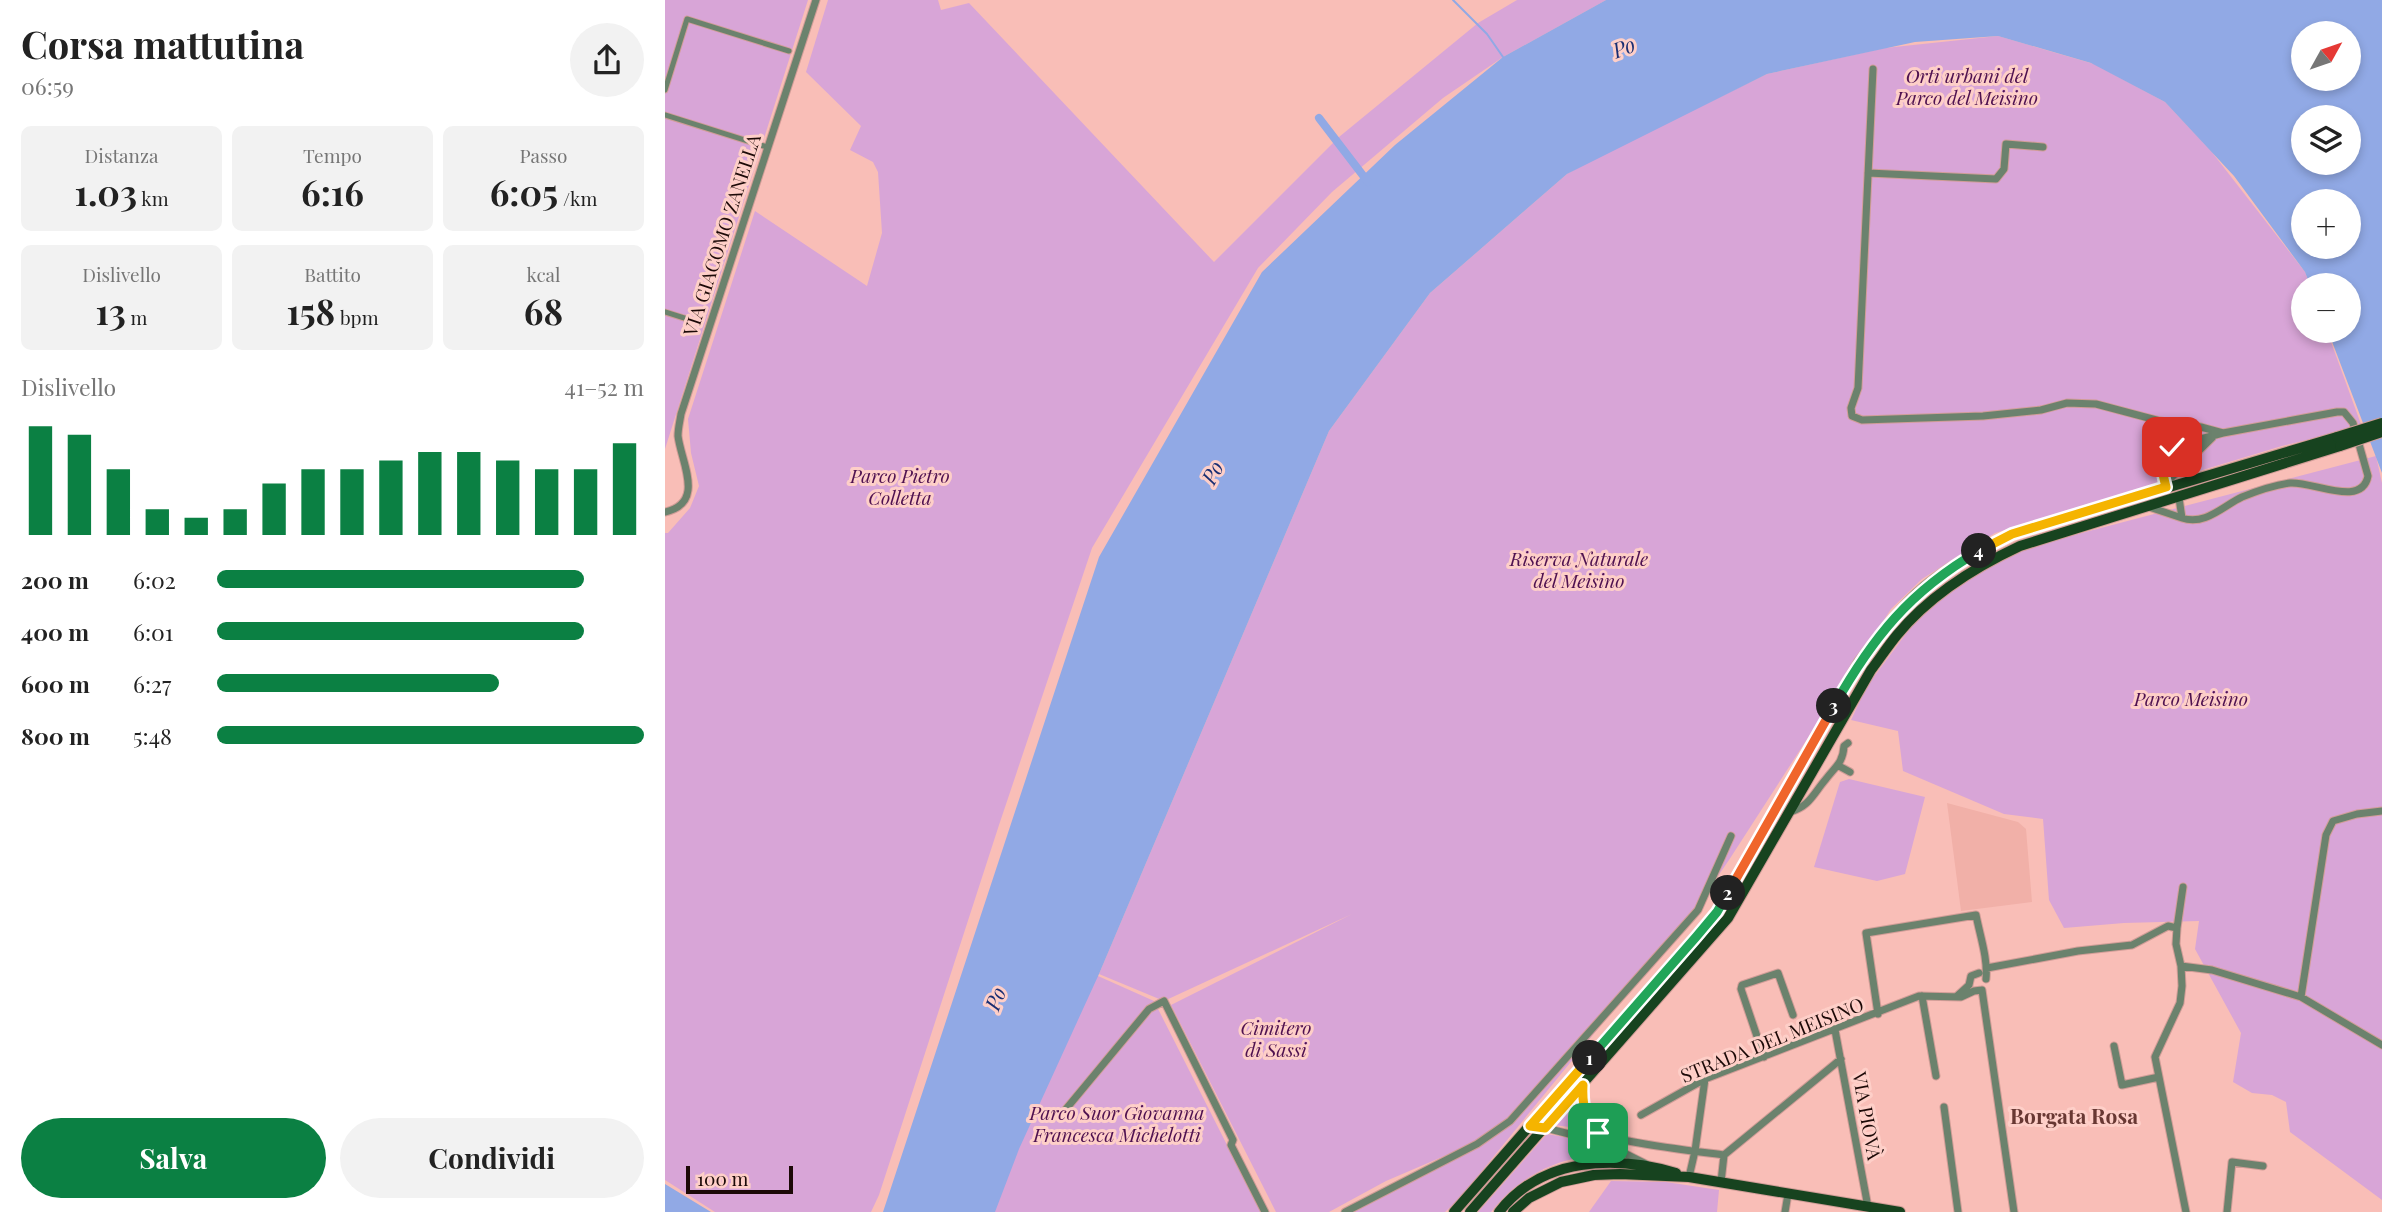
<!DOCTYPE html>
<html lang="it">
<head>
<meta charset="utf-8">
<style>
	body { margin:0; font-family:"Playfair Display",serif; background:#f2f2f2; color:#222; height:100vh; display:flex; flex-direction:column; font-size:26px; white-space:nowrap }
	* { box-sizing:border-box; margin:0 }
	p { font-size:23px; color:#767676 }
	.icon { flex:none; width:38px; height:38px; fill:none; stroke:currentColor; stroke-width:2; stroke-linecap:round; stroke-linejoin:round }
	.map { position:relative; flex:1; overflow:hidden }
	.drawer { display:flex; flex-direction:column; background:#fff; width:665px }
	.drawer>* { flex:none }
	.needle { width:46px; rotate:50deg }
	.controls { position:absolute; left:1626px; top:21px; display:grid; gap:14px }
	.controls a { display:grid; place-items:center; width:70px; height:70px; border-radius:50%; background:#fff; box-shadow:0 4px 10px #0003; font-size:35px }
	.scale { position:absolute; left:21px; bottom:18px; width:107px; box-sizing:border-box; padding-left:7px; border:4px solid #1c0907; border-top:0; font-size:19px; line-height:24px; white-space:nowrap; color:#1c0907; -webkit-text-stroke:5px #fecfc8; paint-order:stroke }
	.pin { position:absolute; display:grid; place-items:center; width:60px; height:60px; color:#fff; margin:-30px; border-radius:14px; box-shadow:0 4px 10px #0006 }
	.km { position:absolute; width:35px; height:35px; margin:-18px; border-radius:50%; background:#222; color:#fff; font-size:19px; line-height:35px; text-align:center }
	.round { display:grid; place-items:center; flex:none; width:74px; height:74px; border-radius:37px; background:#f2f2f2 }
	.headline { display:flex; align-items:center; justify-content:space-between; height:119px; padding:0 21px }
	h1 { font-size:38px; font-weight:700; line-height:52px }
	.stats { display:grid; grid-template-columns:repeat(3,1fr); gap:10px; height:119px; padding:7px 21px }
	.stats div { display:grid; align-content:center; border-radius:10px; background:#f2f2f2; text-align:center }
	.stats b { font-size:35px; font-weight:700 }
	.stats small { font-size:19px; font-weight:400 }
	.stats p { font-size:19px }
	.chart { height:196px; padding:14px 21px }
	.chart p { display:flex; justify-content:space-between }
	.chart svg { width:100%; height:126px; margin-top:7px; stroke:#0b8043; stroke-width:6 }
	.action { display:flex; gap:14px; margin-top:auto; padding:14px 21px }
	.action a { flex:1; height:80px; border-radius:42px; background:#0b8043; color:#fff; font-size:28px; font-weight:700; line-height:80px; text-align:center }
	.action a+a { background:#f2f2f2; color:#222 }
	ul { padding:0 21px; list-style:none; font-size:23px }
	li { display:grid; grid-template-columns:112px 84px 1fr; align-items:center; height:52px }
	li i { height:18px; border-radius:9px; background:#0b8043 }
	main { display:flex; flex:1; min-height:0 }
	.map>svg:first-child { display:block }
</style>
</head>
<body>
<main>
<section class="drawer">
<div class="headline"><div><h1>Corsa mattutina</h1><p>06:59</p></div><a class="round"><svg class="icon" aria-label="share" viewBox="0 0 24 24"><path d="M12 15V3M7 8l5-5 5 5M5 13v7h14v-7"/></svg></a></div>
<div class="stats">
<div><p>Distanza</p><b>1.03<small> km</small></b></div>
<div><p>Tempo</p><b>6:16</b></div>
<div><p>Passo</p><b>6:05<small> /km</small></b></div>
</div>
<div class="stats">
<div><p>Dislivello</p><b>13<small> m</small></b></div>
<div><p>Battito</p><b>158<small> bpm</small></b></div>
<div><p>kcal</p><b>68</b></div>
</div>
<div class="chart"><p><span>Dislivello</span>41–52 m</p>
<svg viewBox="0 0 160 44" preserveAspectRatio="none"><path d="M5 44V6M15 44V9M25 44V21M35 44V35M45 44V38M55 44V35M65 44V26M75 44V21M85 44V21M95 44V18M105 44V15M115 44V15M125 44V18M135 44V21M145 44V21M155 44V12"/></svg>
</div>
<ul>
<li><b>200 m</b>6:02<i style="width:86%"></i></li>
<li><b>400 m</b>6:01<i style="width:86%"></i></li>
<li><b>600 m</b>6:27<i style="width:66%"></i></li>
<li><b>800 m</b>5:48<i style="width:100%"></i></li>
</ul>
<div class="action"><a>Salva</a><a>Condividi</a></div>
</section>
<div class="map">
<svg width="1717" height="1212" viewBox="0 0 1717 1212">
	<rect width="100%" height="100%" fill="#f9beb7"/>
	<!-- built -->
	<path fill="#f1b0a8" d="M1282 803 1353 822 1361 829 1367 902 1296 911Z"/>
	<!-- green -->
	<path fill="#d8a5d7" d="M0 0H143L0 449Z
		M163 0H273L276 10 304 3 549 262 674 137 813 23 852 0H941L838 57 778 98 667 192 593 268 427 548 334 825 214 1195 206 1212H50L0 1180V533H3L25 508 34 486 26 453 23 419 90 211 202 286 217 233 213 172 208 162 185 150 196 126 141 72Z
		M1333 36 1429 64 1500 102 1546 151 1640 272 1645 285H1638V331H1662L1697 427 1617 446 1330 533 1257 579 1226 609 1064 860 1029 911 794 1199 780 1212H684L812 1142 721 1181 664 1212H611L506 1005 687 914 499 1001 434 974 664 431 765 293 902 174 936 155 1102 74 1220 48Z
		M1711 456 1717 483V1200L1625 1132 1621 1102 1607 1095 1587 1093 1568 1082 1576 1033 1530 949 1534 921 1459 923 1399 928 1384 900 1378 819 1339 814 1238 771 1233 731 1186 720 1202 686 1246 627 1270 603 1301 579 1359 548Z
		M1184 779 1260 797 1240 874 1212 881 1149 867 1175 782Z
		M424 972 489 1001 596 1212H318Z
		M911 1100 913 1113 920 1129 889 1125Z
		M882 1134 916 1140 950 1154C941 1156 928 1156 918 1157 880 1163 849 1183 826 1212H813Z
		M946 1181 1001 1182 1054 1190 1052 1212H924Z"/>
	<!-- water -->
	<path fill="#91a9e5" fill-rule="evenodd" d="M941 0H1717V473L1663 331H1684V285H1645L1640 272 1569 176 1500 102 1426 63 1333 36 1250 42 1102 74 902 174 765 293 664 431 434 974 354 1149 330 1212H218L434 557 597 272 730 145 838 57ZM1638 33H1684V79H1638ZM1638 117H1684V163H1638ZM1638 201H1684V247H1638Z
		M0 1184 46 1212H0Z"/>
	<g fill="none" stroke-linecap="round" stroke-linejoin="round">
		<!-- stream -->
		<path stroke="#91a9e5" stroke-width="2" d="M788 0 822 34 838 57"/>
		<!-- canal -->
		<path stroke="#91a9e5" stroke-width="8" d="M654 118 703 182"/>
		<defs>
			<path id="pedestrian" d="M0 90 22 19 124 51
				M0 115 102 147
				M0 312 35 323"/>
			<path id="minor" d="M1208 69 1193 388 1186 408 1187 416 1197 420 1318 416 1376 410 1402 403 1431 404 1495 421 1536 427 1558 433
				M1203 173 1331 179 1339 169 1341 144 1378 147
				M1501 487C1496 469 1492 453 1513 445L1558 433 1672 412H1679L1688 423 1703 476C1697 508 1648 481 1625 483 1610 485 1592 491 1577 497 1558 506 1540 526 1517 518
				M1502 487 1505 479 1548 437
				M1484 507 1517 518 1514 498
				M0 512C41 503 16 462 13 436 13 428 15 421 16 414L151 0
				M1174 766 1185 772
				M1125 812C1145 806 1148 794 1161 779 1170 767 1178 763 1179 746L1183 743
				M1512 928 1518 887
				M1516 966 1547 970 1636 997 1717 1045
				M1322 968 1413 951 1467 945 1503 926 1512 928 1511 944 1516 966 1517 986 1515 1003 1490 1057 1521 1212
				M1317 990 1349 1212
				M1257 996 1271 1076
				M1292 996 1304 985 1306 976 1314 973
				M1636 997 1661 835 1668 821 1692 814 1717 811
				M1213 1014 1201 933 1311 915C1315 936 1323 958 1321 979
				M1170 1030 1203 1207
				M1449 1046 1457 1085 1494 1077
				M1099 1057 1076 989 1077 985 1113 973 1128 1015
				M918 1085C917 1100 919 1121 931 1131 944 1142 1037 1152 1059 1155
				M1279 1107 1293 1212
				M401 1109 484 1009 499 1001 568 1140 566 1145 600 1212
				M976 1115 1040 1079 1254 996 1296 997 1309 991 1317 990
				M877 1127 939 1143 981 1164
				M1059 1155 1176 1059
				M1024 1177 1030 1151 1040 1079
				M1056 1182 1059 1155
				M680 1212 812 1144 845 1121 1033 910 1066 836
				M1120 1212 1123 1194
				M1562 1212 1567 1162 1598 1166"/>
			<path id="primary" d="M789 1212 1052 912 1194 662C1212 639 1229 615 1250 595 1278 569 1313 551 1347 534L1672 437
				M805 1212 1063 918 1206 670C1215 658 1223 646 1232 635 1264 596 1310 567 1355 546L1675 446
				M834 1212C877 1157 950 1155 1011 1173
				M848 1212 864 1198 896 1182 929 1175 955 1174 1024 1177 1235 1212"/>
		</defs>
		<!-- pedestrian casing -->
		<use href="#pedestrian" stroke="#d19d97" stroke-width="7"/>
		<!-- minor casing -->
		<use href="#minor" stroke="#d19d97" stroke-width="9"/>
		<!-- primary casing -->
		<use href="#primary" stroke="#d19d97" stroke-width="12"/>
		<!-- pedestrian -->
		<use href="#pedestrian" stroke="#6b826d" stroke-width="5"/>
		<!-- minor -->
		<use href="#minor" stroke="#6b826d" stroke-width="7"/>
		<!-- primary -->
		<use href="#primary" stroke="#17431f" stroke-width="10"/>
		<defs>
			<path id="primary-bridge" d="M1672 437 1717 423
				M1675 446 1717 432"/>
		</defs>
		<!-- primary-bridge casing -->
		<use href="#primary-bridge" stroke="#d19d97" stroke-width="12" stroke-linecap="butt"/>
		<!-- primary-bridge -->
		<use href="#primary-bridge" stroke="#17431f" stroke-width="10"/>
	</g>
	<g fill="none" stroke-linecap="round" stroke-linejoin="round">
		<defs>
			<path id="split-1" d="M925 1058 865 1126 880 1128 918 1085C917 1102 920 1121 933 1133"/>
			<path id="split-2" d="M925 1058 1031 937 1052 912 1063 893"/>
			<path id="split-3" d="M1063 893 1169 706"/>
			<path id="split-4" d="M1169 706C1208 637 1245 591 1314 551"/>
			<path id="split-5" d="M1314 551 1347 534 1501 487C1497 471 1493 459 1507 447"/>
		</defs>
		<!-- split-1 casing -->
		<use href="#split-1" stroke="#fff" stroke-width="14"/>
		<!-- split-2 casing -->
		<use href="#split-2" stroke="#fff" stroke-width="14"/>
		<!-- split-3 casing -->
		<use href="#split-3" stroke="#fff" stroke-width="14"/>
		<!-- split-4 casing -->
		<use href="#split-4" stroke="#fff" stroke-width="14"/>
		<!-- split-5 casing -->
		<use href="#split-5" stroke="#fff" stroke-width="14"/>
		<!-- split-1 -->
		<use href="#split-1" stroke="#f5b400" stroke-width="9"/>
		<!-- split-2 -->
		<use href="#split-2" stroke="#22a559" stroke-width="9"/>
		<!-- split-3 -->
		<use href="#split-3" stroke="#f0652b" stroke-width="9"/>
		<!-- split-4 -->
		<use href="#split-4" stroke="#22a559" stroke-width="9"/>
		<!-- split-5 -->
		<use href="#split-5" stroke="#f5b400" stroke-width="9"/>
	</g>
	<g text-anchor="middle" stroke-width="6" stroke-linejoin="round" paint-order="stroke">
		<!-- park labels -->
		<g font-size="19" font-style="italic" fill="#4f1150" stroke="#fecfc8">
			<text x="1302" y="83">Orti urbani del<tspan x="1302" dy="22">Parco del Meisino</tspan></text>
			<text x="235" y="483">Parco Pietro<tspan x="235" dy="22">Colletta</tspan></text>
			<text x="914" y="566">Riserva Naturale<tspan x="914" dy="22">del Meisino</tspan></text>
			<text x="1526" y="706">Parco Meisino</text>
			<text x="611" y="1035">Cimitero<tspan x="611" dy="22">di Sassi</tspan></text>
			<text x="452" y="1120">Parco Suor Giovanna<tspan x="452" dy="22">Francesca Michelotti</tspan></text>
		</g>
		<!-- street labels -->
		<g font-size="19" fill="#1c0907" stroke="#fecfc8">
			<text transform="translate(57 235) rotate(-72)" y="7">VIA GIACOMO ZANELLA</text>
			<text transform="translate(1107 1040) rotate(-22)" y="7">STRADA DEL MEISINO</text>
			<text transform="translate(1202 1116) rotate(80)" y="7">VIA PIOVÀ</text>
		</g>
		<!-- water labels -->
		<g font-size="21" font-style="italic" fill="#1a2e72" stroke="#fecfc8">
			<text transform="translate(959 48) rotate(-22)" y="7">Po</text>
			<text transform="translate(548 473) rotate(-62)" y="7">Po</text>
			<text transform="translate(331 999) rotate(-69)" y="7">Po</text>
		</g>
		<!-- neighbourhood labels -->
		<g font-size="21" font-weight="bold" fill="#683833" stroke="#fecfc8">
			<text x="1409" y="1124">Borgata Rosa</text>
		</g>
	</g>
</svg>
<div class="controls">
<a><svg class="needle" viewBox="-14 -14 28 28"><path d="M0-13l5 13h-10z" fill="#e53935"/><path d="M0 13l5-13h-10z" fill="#767676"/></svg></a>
<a><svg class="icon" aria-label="layers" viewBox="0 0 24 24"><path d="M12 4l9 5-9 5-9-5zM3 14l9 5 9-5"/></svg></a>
<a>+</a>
<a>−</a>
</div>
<div class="scale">100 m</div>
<div class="pin" style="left:933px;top:1133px;background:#1e9e55"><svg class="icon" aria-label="arrive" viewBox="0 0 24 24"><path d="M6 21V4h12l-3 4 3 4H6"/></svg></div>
<div class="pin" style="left:1507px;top:447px;background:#d93025"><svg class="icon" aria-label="check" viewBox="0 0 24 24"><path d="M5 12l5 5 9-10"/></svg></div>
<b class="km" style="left:925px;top:1058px">1</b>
<b class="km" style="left:1063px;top:893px">2</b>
<b class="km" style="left:1169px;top:706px">3</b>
<b class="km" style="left:1314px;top:551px">4</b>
</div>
</main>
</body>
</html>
